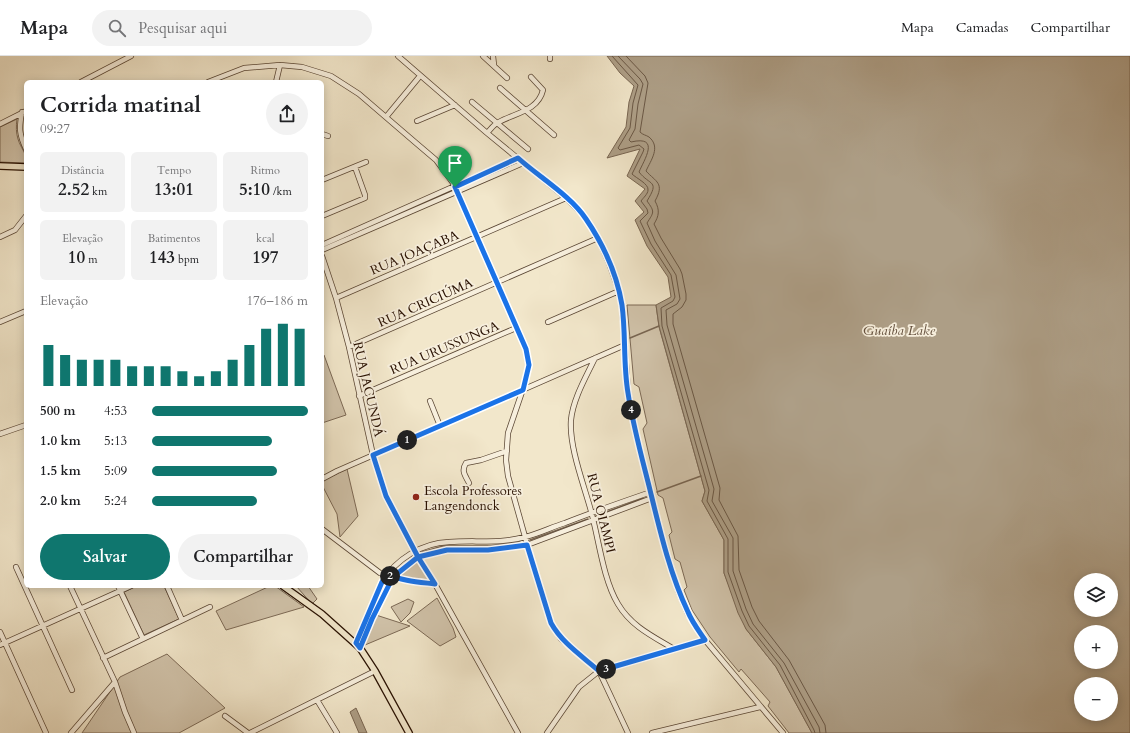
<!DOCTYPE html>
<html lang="pt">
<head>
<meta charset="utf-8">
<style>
	body { margin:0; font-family:Cardo,serif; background:#f2f2f2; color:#202124; height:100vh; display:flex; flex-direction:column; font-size:15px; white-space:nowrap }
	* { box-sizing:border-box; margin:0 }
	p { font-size:13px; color:#757577 }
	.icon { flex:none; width:22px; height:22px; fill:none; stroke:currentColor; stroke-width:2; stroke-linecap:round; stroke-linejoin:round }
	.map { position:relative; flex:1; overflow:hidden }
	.sheet { position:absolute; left:24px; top:24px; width:300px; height:508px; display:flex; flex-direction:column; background:#fff; border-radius:6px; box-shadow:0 2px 10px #0003 }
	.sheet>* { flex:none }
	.buttons { position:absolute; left:1074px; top:517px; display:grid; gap:8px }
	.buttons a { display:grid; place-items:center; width:44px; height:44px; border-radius:50%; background:#fff; box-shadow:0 2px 10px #0003; font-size:20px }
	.pin { position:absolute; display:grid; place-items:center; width:34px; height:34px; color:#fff; margin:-41px -17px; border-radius:50% 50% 50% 0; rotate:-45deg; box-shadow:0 0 4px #0007 }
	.pin .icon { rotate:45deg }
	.km { position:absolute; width:20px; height:20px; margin:-10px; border-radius:50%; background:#222; color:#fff; font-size:11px; line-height:20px; text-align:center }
	.round { display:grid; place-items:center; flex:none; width:42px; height:42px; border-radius:21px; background:#f2f2f2 }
	.overview { display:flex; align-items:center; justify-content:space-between; height:68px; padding:0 16px }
	h1 { font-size:22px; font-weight:600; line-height:30px }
	.figures { display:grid; grid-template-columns:repeat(3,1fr); gap:6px; height:68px; padding:4px 16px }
	.figures div { display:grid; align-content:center; border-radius:6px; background:#f2f2f2; text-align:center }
	.figures b { font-size:17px; font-weight:600 }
	.figures small { font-size:11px; font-weight:400 }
	.figures p { font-size:11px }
	.chart { height:112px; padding:8px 16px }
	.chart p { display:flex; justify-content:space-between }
	.chart svg { width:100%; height:72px; margin-top:4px; stroke:#0f766e; stroke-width:6 }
	.action { display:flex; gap:8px; margin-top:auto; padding:8px 16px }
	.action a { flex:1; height:46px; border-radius:24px; background:#0f766e; color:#fff; font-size:16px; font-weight:600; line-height:46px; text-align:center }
	.action a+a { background:#f2f2f2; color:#202124 }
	ul { padding:0 16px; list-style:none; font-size:13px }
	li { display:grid; grid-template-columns:64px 48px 1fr; align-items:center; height:30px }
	li i { height:10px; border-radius:5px; background:#0f766e }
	header { display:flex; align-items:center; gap:24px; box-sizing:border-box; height:56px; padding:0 20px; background:#fff; border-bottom:1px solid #e0e0e0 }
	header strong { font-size:19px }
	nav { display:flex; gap:22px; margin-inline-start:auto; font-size:14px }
	.search { width:280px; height:36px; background:#f2f2f2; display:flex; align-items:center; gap:10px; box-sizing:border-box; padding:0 14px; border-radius:22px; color:#757577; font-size:15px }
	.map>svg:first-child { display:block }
</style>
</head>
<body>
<header>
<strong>Mapa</strong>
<div class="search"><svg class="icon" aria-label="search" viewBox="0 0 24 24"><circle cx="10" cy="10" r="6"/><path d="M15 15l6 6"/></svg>Pesquisar aqui</div>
<nav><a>Mapa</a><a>Camadas</a><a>Compartilhar</a></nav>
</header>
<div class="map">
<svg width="1130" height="677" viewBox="0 0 1130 677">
	<rect width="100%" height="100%" fill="#f2e7cb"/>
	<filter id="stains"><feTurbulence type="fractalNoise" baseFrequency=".005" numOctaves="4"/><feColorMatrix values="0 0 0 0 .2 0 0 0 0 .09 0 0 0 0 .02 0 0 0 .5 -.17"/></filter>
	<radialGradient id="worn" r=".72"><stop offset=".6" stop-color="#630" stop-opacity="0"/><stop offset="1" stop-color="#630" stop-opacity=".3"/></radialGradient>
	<!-- green -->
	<path fill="#d0c2a9" stroke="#7c6955" d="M17 63C16 70 16 77 18 83 21 93 26 95 26 106L24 107 0 106V71Z
		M627 249H656L659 271 705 435 702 445 724 484V517L746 573 776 611 812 677H789L768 650 770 646 741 613 739 616 710 581 692 554 684 534 687 531 680 506 675 503 669 479 672 476 663 442 658 439 643 373 647 367 639 331 634 328Z
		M324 299 346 359 322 367V300Z
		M347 413 358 460 340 481 337 458 322 429V425Z
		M418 504 432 526 398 521Z
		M137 530H164L179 563 144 579 124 536Z
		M270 530H275L304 551 226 574 216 555Z
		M296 530H308L317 543 312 548Z
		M437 542 453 572 456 581 440 590 407 565Z
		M408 543 414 546 410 557 401 566 391 551Z
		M376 559 410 570 365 589 364 585Z
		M167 598 225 652 179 677H82L120 621Z"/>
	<!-- water -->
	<path fill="#ad9e86" stroke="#786551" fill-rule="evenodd" d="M607 0H1130V677H812L776 611 746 573 738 557 724 517V484L702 445 705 435 659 270 656 249 671 241 668 221 647 190 635 164 644 156 635 145 645 133 627 120 640 93 607 102 626 71 629 46 634 30 620 17ZM1081 524H1111V554H1081ZM1081 576H1111V606H1081ZM1081 628H1111V658H1081Z
		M356 652 367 677H359L350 656Z"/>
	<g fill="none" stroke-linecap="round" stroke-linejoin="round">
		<!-- shore -->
		<path stroke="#6a5744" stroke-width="1" d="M612 0 638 29 633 47 630 72 618 92 620 94 639 89 644 93 643 96 632 118C636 122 649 128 648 134 648 138 643 142 641 145L647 153 648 157 640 165 651 188 671 219 675 241 673 245 661 252 662 270 709 434 707 445 728 483V516L742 555 749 570 780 609 814 674 815 677
			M618 0 640 23 643 28 638 48 635 73 629 84 631 86C661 79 644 104 639 116 650 130 660 124 647 145 655 156 654 156 647 167L655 185 676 219 680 243 677 248 666 254 667 269 714 433 712 445 733 482V515L746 553 753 568 784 607 819 671 820 677
			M626 0 645 20 648 27 640 76C643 79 646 79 649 81 661 91 651 104 646 115 656 126 665 127 655 145 660 154 659 160 654 168L661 182 680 213 682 218 686 238V244L682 251 673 258V268L720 432 719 444 738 480 739 514 752 551 759 565 789 604 825 669 826 677"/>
		<!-- stream -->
		<path stroke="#786551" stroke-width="1.5" d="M630 282 659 270
			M657 436 701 420
			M596 460 643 442
			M530 484 588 463
			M422 496 443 490H489L520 486"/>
		<defs>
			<path id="minor" d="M398 0 487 77 566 142 585 161 598 182 609 207 619 235 622 251 628 335 635 374 662 481 678 534 688 558 705 584 783 677
				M483 0 507 22
				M493 0 494 9
				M550 0V3
				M81 26 131 0
				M208 26 244 12 280 9 302 11 331 20 359 38 416 87 436 104 453 127 526 293 529 309 523 333 508 377 506 404 508 420 529 495 551 567 561 583 599 615 628 677
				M276 26 280 9
				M500 32 554 79
				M472 46 528 93
				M22 56C19 72 19 78 26 93
				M386 61 420 20
				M417 65 455 49
				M0 68 26 55
				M487 77C491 73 494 68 499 66 515 57 538 55 543 34L531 21
				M322 78 328 80
				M322 124 366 106
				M322 160 365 142V139L355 111
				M0 181 15 174 26 160
				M322 189 518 102
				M322 194 523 107
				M322 200 336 242 349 291 373 399 386 440 415 495 435 528 518 677
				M336 242 566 142
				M0 266 26 255
				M548 266 619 235
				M349 291 598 182
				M595 302C586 321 573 343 571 364 569 391 584 429 591 455 599 484 603 523 618 548 631 570 652 580 674 593
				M359 340 516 272
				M430 345 440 370
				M0 378 26 369
				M322 423 337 415 625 289
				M469 427C465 419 461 415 466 407L481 404 507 395
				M322 473 380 517 400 523 435 528
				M16 511 72 634
				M70 530 115 626 125 656 134 677
				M118 530 143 583
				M167 530 182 564
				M0 576 46 677
				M356 587 382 526C396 503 422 487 449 486 475 484 500 488 525 481 538 478 552 471 565 467 593 456 622 446 651 436
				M0 589 131 530
				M360 592 372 563 393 521 418 501 447 493 488 494 527 489 652 442
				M103 602 210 551
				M317 644 337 677
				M225 660 248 677
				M71 677 115 626
				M250 677 375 615
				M547 677 579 631 599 615 705 584
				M652 677 760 651"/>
			<path id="major" d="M0 110 26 111
				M283 530 322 558 360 592 375 615 409 677"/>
		</defs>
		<!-- minor casing -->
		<use href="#minor" stroke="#5a4634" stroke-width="6"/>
		<!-- major casing -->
		<use href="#major" stroke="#281001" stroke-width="8"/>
		<!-- minor -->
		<use href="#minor" stroke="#f7efdd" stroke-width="4.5"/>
		<!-- major -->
		<use href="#major" stroke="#f2e7cb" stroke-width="5.5"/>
	</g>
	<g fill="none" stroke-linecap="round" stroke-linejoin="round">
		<defs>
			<path id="route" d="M455 131 526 293 529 309 523 334 373 399 386 440 418 501 393 521 372 563 360 592 356 587 382 526 387 518C402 525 419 526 435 528L418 501 447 494H488L527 489 551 567C562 587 582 600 599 615L705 584C699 575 692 566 688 556 670 518 660 475 650 434 642 402 633 370 628 337 623 308 626 278 622 249 617 219 603 188 586 163 571 140 539 121 518 102L455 131"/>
		</defs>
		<!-- route casing -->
		<use href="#route" stroke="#fff" stroke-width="8"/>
		<!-- route -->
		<use href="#route" stroke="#1a73e8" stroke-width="5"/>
	</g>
	<!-- markers -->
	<circle fill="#8f2418" stroke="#f7efdd" stroke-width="1.5" cx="416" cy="441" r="4"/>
	<g text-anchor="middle" stroke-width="3.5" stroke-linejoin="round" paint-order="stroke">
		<!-- street labels -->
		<g font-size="13" fill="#281001" stroke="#f7efdd">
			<text transform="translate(414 196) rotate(-23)" y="5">RUA JOAÇABA</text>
			<text transform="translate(425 246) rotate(-24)" y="5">RUA CRICIÚMA</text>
			<text transform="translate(444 291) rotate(-23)" y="5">RUA URUSSUNGA</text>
			<text transform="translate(369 333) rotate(77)" y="5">RUA JACUNDÁ</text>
			<text transform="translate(602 457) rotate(76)" y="5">RUA OIAMPI</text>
		</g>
		<!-- poi labels -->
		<g font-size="13" fill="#281001" stroke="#f7efdd" text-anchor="start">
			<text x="424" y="439">Escola Professores<tspan x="424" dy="15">Langendonck</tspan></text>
		</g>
		<!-- water labels -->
		<g font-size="14" font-style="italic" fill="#64503d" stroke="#f7efdd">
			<text x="899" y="279">Guaíba Lake</text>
		</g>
	</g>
	<rect width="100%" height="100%" filter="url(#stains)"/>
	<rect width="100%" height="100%" fill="url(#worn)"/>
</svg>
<div class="buttons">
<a><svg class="icon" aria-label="layers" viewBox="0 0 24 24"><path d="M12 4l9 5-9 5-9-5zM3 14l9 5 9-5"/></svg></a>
<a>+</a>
<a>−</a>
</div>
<div class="pin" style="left:455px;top:131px;background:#1e9e55"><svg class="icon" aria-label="arrive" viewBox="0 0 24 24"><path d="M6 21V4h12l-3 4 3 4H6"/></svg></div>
<b class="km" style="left:407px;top:384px">1</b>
<b class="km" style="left:390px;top:520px">2</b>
<b class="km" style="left:606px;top:613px">3</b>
<b class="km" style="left:631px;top:354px">4</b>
<section class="sheet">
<div class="overview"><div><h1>Corrida matinal</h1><p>09:27</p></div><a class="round"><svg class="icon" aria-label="share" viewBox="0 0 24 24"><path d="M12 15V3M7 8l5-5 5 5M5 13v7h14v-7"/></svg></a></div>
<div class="figures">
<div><p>Distância</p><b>2.52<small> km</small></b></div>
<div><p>Tempo</p><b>13:01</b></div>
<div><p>Ritmo</p><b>5:10<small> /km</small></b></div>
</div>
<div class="figures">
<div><p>Elevação</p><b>10<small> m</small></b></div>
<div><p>Batimentos</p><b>143<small> bpm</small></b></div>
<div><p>kcal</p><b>197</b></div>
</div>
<div class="chart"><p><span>Elevação</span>176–186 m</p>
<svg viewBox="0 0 160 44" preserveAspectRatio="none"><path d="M5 44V19M15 44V25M25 44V28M35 44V28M45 44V28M55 44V32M65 44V32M75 44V32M85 44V35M95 44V38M105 44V35M115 44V28M125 44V19M135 44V9M145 44V6M155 44V9"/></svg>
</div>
<ul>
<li><b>500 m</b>4:53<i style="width:100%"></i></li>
<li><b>1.0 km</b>5:13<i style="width:77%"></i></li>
<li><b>1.5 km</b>5:09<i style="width:80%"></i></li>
<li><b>2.0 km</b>5:24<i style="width:67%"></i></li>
</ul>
<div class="action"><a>Salvar</a><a>Compartilhar</a></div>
</section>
</div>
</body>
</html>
